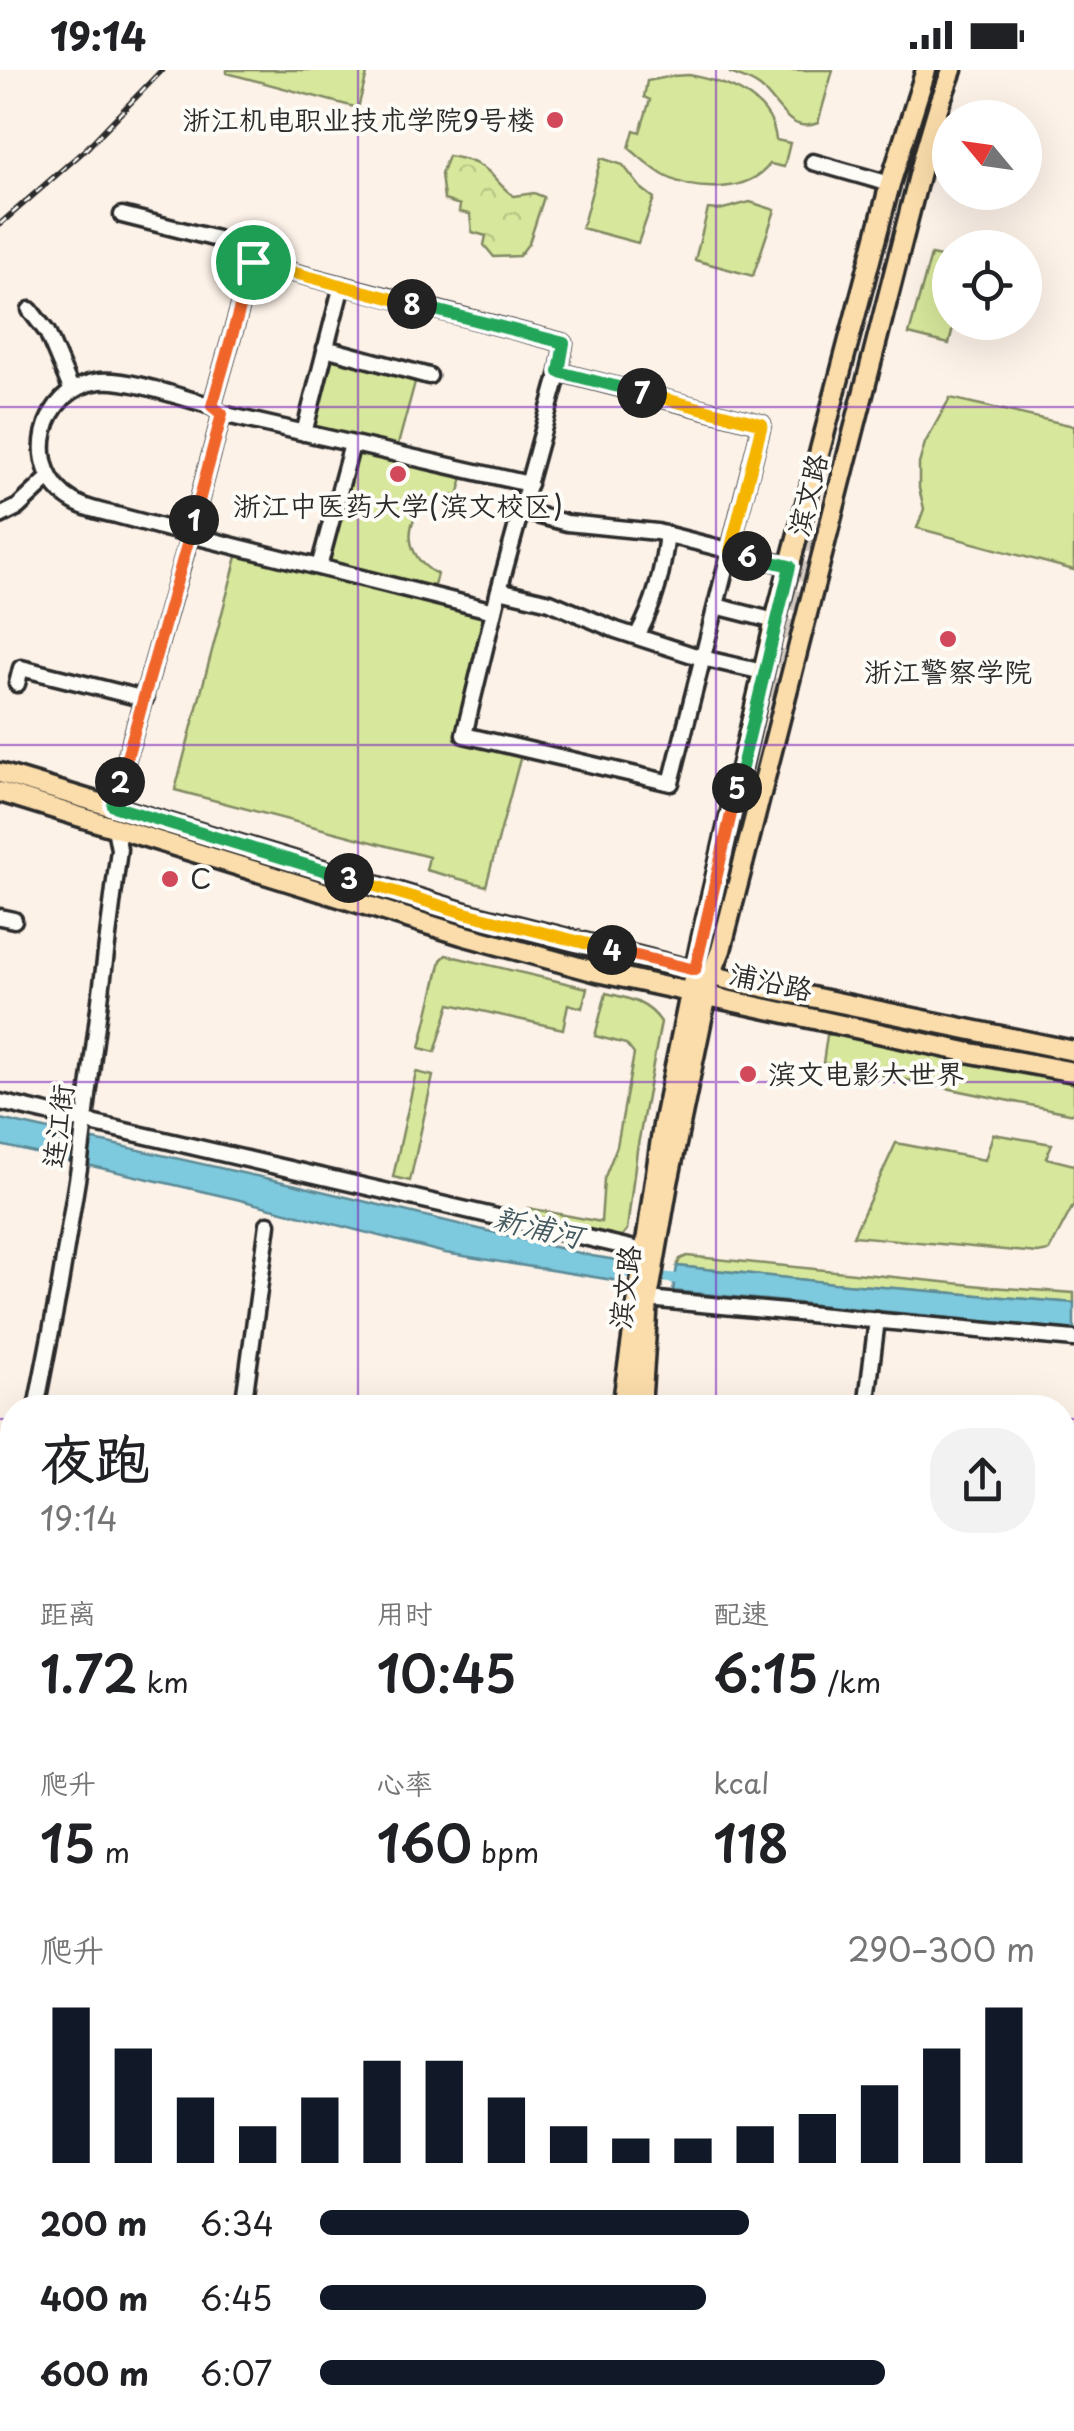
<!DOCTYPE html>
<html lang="zh">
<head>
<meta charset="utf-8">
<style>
	body { margin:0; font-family:"Playpen Sans","LXGW WenKai TC",sans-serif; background:#f2f2f2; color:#202124; height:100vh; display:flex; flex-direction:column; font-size:38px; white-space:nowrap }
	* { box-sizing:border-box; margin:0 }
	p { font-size:32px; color:#757577 }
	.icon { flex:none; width:55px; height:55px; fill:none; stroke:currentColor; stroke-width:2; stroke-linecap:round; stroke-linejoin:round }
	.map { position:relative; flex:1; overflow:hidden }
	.drawer { position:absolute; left:0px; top:1325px; width:1075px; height:1038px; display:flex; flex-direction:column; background:#fff; border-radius:40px 40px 0 0; box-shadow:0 10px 40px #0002 }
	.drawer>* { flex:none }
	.needle { width:65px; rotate:299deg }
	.controls { position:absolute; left:932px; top:30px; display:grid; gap:20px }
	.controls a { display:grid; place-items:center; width:110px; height:110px; border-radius:50%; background:#fff; box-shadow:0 10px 40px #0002; font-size:50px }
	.pin { position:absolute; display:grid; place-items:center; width:85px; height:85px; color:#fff; margin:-42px; border:5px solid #fff; border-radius:50%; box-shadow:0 2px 10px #0007 }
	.km { position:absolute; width:50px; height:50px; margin:-25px; border-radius:50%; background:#222; color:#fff; font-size:28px; line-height:50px; text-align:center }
	.round { display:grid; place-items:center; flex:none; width:105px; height:105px; border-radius:40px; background:#f2f2f2 }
	.summary { display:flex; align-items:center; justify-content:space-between; height:170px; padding:0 40px }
	h1 { font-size:55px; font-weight:600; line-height:75px }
	.metrics { display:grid; grid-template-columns:repeat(3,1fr); gap:15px; height:170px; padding:10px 40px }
	.metrics div { display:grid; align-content:center }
	.metrics b { font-size:50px; font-weight:600 }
	.metrics small { font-size:28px; font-weight:400 }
	.metrics p { font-size:28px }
	.chart { height:280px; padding:20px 40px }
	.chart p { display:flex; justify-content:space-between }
	.chart svg { width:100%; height:180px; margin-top:10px; stroke:#111827; stroke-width:6 }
	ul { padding:0 40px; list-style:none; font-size:32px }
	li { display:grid; grid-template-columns:160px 120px 1fr; align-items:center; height:75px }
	li i { height:25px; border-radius:12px; background:#111827 }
	.status { display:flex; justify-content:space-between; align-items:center; height:70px; padding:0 50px; background:#fff; direction:ltr }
	.status svg { height:28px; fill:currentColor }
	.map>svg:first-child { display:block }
</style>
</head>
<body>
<div class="status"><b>19:14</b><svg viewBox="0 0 49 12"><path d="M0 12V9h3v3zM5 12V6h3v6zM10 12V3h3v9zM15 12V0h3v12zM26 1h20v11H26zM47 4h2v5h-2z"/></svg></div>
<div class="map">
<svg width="1074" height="2361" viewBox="0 0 1074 2361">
	<defs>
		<pattern id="forest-crowns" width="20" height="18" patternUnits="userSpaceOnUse" patternTransform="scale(2.5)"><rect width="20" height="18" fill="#d7e79b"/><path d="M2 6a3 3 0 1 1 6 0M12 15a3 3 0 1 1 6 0" fill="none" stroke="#b9c686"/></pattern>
	</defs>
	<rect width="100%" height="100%" fill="#fdf2e8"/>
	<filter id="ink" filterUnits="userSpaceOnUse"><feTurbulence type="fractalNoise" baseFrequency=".01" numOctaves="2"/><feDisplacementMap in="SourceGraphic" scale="20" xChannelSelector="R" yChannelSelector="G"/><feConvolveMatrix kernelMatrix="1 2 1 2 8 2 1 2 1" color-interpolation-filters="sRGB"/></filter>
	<g filter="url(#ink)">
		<!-- grass -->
		<path fill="#d7e79b" stroke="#818963" stroke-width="2.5" d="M227 0H368L358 38 227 3Z
			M730 0H833L818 53C788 65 778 31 760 17 751 10 740 7 730 3Z
			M689 5C726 12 772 27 776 70L790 73 784 97 770 94C748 123 697 122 667 107 653 100 641 88 629 78L634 60 640 62 650 30 644 27 647 11 673 6Z
			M601 88 623 95 641 118 654 128 638 173 582 158Z
			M750 132 775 140 753 206 695 190 708 139 719 140Z
			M931 185 950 189V252L954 253 949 274 909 264Z
			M328 282 417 305 396 382 308 359Z
			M950 328 1074 356V500L917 458 924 439 919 418V394L925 373Z
			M357 379 463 407 458 426C408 421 392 482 437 504L432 524 325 496Z
			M239 479 489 545 457 668 521 685 486 816 426 800 429 787 175 720Z
			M446 885 587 918 582 938 568 934 563 959 450 934 435 982 420 978 441 890Z
			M606 923C628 928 648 932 661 952L637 1080 627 1160 621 1167 526 1145 528 1138 601 1152 604 1109 617 1076 634 984 626 974 595 966Z
			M837 963 1074 1012V1044L823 993 827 965Z
			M416 1002 433 1006 410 1111 393 1107Z
			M993 1064 1052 1074 1046 1088 1074 1095V1134L1049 1181 1038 1183 853 1166 896 1073 985 1090Z
			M687 1186 992 1217 1074 1223V1233L834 1213 677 1196 680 1189Z"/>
		<!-- forest -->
		<path fill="url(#forest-crowns)" stroke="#818963" stroke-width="2.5" d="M448 86C462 88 478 92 489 102 498 111 503 119 514 126L534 123 544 127 529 173 519 186 494 187 484 175 486 166 472 162 470 144 459 142 460 135 444 130 441 104Z"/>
		<!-- water -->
		<path fill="#7dc9dd" stroke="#5c8a96" stroke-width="2.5" d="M0 1049 292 1114 592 1186 623 1191 619 1211 445 1183 236 1129 0 1075Z
			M677 1196 834 1213 1074 1233V1260L673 1221Z"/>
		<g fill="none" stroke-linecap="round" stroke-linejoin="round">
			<!-- canal -->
			<path stroke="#7dc9dd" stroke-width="10" d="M607 1200 685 1210"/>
			<!-- highway-tunnel -->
			<path stroke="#d3cac2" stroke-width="20" stroke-dasharray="20 10" stroke-linecap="butt" d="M766 626 809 455"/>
			<defs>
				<path id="minor" d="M813 92 890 114
					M122 145 233 173 248 180 253 192
					M30 240 47 262 72 321
					M325 278 429 306
					M559 302 762 354 671 713 464 665 499 520Z
					M218 341 212 336 253 192 564 273 559 302
					M304 363 342 215
					M521 441 567 453 657 462 790 496
					M0 446 18 437 50 407
					M319 497 352 374
					M499 520 550 532 616 560 702 588 763 602
					M716 536 775 551
					M494 541 190 465 222 344 529 414
					M637 566C656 531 662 504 667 464
					M17 614 21 598 145 629
					M113 736 190 465C166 458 141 452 116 445 102 442 86 439 73 431 21 400 40 318 100 311 129 308 182 328 212 336
					M0 847 14 850
					M0 1032 644 1181
					M648 1229 1074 1269
					M36 1338 59 1220 79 1098 119 779 115 758
					M243 1338 268 1154
					M866 1338 877 1250
					M0 1480 12 1432
					M1062 1570 1074 1571
					M0 1668 12 1669
					M1062 1768 1074 1767
					M0 1979 12 1985
					M0 2287 12 2293
					M174 2350 238 2360
					M230 2350 355 2361
					M4 2361 12 2320"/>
				<path id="major" d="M0 703 465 843 734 911 1074 981
					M0 722 462 865 597 902 966 982 1074 1002
					M622 1338 663 1055 700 875 775 551 890 114 926 0
					M641 1338 648 1229 668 1113 711 905 721 880 925 82 938 38 952 0
					M716 2350 722 2361
					M748 2350 756 2361
					M810 2350 816 2361
					M499 2361 500 2350
					M513 2361 515 2350"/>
				<path id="highway" d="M729 2350 737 2361
					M769 2350 778 2361
					M796 2350 803 2361
					M834 2350 841 2361"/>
			</defs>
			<!-- minor casing -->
			<use href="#minor" stroke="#2b2b2b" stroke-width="21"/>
			<!-- major casing -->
			<use href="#major" stroke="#2b2b2b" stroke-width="25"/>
			<!-- highway casing -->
			<use href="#highway" stroke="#2b2b2b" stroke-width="28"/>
			<!-- minor -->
			<use href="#minor" stroke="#fdfcf7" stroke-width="14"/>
			<!-- major -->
			<use href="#major" stroke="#fbddab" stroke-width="18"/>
			<!-- highway -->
			<use href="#highway" stroke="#fbddab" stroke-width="20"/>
			<defs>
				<path id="rail" d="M0 154 86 79 162 0"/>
			</defs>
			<!-- rail casing -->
			<use href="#rail" stroke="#2b2b2b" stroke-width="6"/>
			<!-- rail -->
			<use href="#rail" stroke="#fdfcf7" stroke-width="2.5" stroke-dasharray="8" stroke-linecap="butt"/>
		</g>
	</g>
	<g fill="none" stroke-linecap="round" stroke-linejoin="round" filter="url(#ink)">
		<defs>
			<path id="split-1" d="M194 450 222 344 212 336 253 192"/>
			<path id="split-2" d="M120 712 194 450"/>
			<path id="split-3" d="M120 712 113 736 349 808"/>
			<path id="split-4" d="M349 808 465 843 612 880"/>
			<path id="split-5" d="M612 880 695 900 737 718"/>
			<path id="split-6" d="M737 718 790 496 747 486"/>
			<path id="split-7" d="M642 323 762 354 730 481 747 486"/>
			<path id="split-8" d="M412 234 564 273 559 302 642 323"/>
			<path id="split-9" d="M253 192 412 234"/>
		</defs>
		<!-- split-1 casing -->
		<use href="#split-1" stroke="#fff" stroke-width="20"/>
		<!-- split-2 casing -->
		<use href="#split-2" stroke="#fff" stroke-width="20"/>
		<!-- split-3 casing -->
		<use href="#split-3" stroke="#fff" stroke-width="20"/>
		<!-- split-4 casing -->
		<use href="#split-4" stroke="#fff" stroke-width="20"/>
		<!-- split-5 casing -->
		<use href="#split-5" stroke="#fff" stroke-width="20"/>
		<!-- split-6 casing -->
		<use href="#split-6" stroke="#fff" stroke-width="20"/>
		<!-- split-7 casing -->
		<use href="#split-7" stroke="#fff" stroke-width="20"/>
		<!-- split-8 casing -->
		<use href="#split-8" stroke="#fff" stroke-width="20"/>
		<!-- split-9 casing -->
		<use href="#split-9" stroke="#fff" stroke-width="20"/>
		<!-- split-1 -->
		<use href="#split-1" stroke="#f0652b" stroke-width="12"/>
		<!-- split-2 -->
		<use href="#split-2" stroke="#f0652b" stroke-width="12"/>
		<!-- split-3 -->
		<use href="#split-3" stroke="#22a559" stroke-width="12"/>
		<!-- split-4 -->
		<use href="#split-4" stroke="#f5b400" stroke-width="12"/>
		<!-- split-5 -->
		<use href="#split-5" stroke="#f0652b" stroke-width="12"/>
		<!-- split-6 -->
		<use href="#split-6" stroke="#22a559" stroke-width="12"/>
		<!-- split-7 -->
		<use href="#split-7" stroke="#f5b400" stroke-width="12"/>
		<!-- split-8 -->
		<use href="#split-8" stroke="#22a559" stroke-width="12"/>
		<!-- split-9 -->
		<use href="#split-9" stroke="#f5b400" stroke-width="12"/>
	</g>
	<!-- grid -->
	<path fill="none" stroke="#7b2cbf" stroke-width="2.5" stroke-opacity="0.55" d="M358 0V1338M716 0V1338M0 337H1074M0 675H1074M0 1012H1074M0 1349H12M1062 1349H1074M0 1686H12M1062 1686H1074M0 2024H12M1062 2024H1074M358 2350V2361M716 2350V2361"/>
	<!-- markers -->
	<g fill="#d1495b" stroke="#fdfcf7" stroke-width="4">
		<circle cx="555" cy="50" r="10"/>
		<circle cx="398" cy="404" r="10"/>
		<circle cx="948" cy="569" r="10"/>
		<circle cx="170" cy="809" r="10"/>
		<circle cx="748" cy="1004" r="10"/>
	</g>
	<g text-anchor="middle" stroke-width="8" stroke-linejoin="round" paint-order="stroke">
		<!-- poi labels -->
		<g font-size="28" fill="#2b2b2b" stroke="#fdfcf7">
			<text x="535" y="60" text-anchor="end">浙江机电职业技术学院9号楼</text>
			<text x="398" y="446">浙江中医药大学(滨文校区)</text>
			<text x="948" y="612">浙江警察学院</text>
			<text x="190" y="819" text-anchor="start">C</text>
			<text x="768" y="1014" text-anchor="start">滨文电影大世界</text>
		</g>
		<!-- street labels -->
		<g font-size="28" fill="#2b2b2b" stroke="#fdfcf7">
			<text transform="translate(808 425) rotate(-76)" y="10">滨文路</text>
			<text transform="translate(771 912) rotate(12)" y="10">浦沿路</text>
			<text transform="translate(58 1056) rotate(-83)" y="10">连江街</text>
			<text transform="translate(625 1217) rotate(-83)" y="10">滨文路</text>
		</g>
		<!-- water labels -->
		<g font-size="30" font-style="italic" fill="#445a60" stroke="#fdfcf7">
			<text transform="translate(538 1158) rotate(13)" y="10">新浦河</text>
		</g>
	</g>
</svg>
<div class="controls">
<a><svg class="needle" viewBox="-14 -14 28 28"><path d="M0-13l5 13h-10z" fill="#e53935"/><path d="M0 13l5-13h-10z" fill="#757577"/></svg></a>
<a><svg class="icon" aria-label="locate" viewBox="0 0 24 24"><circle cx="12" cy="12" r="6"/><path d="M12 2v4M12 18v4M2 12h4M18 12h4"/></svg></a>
</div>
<div class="pin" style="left:253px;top:192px;background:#1e9e55"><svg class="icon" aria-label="arrive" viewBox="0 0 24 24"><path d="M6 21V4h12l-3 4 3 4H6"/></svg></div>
<b class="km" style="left:194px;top:450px">1</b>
<b class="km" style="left:120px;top:712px">2</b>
<b class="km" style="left:349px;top:808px">3</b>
<b class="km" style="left:612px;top:880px">4</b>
<b class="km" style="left:737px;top:718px">5</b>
<b class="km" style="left:747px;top:486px">6</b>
<b class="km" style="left:642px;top:323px">7</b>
<b class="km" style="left:412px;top:234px">8</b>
<section class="drawer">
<div class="summary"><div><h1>夜跑</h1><p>19:14</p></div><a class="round"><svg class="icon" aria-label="share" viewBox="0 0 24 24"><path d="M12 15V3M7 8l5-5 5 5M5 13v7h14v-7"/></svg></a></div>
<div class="metrics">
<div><p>距离</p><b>1.72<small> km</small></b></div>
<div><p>用时</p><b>10:45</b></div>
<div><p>配速</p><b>6:15<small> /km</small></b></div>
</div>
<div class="metrics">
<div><p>爬升</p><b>15<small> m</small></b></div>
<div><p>心率</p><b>160<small> bpm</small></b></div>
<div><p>kcal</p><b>118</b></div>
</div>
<div class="chart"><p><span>爬升</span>290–300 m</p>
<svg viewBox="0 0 160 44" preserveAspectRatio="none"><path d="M5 44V6M15 44V16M25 44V28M35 44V35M45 44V28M55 44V19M65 44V19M75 44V28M85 44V35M95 44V38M105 44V38M115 44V35M125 44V32M135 44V25M145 44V16M155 44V6"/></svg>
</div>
<ul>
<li><b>200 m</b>6:34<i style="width:60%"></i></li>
<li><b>400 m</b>6:45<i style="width:54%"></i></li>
<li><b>600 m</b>6:07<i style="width:79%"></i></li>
</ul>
</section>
</div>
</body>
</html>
